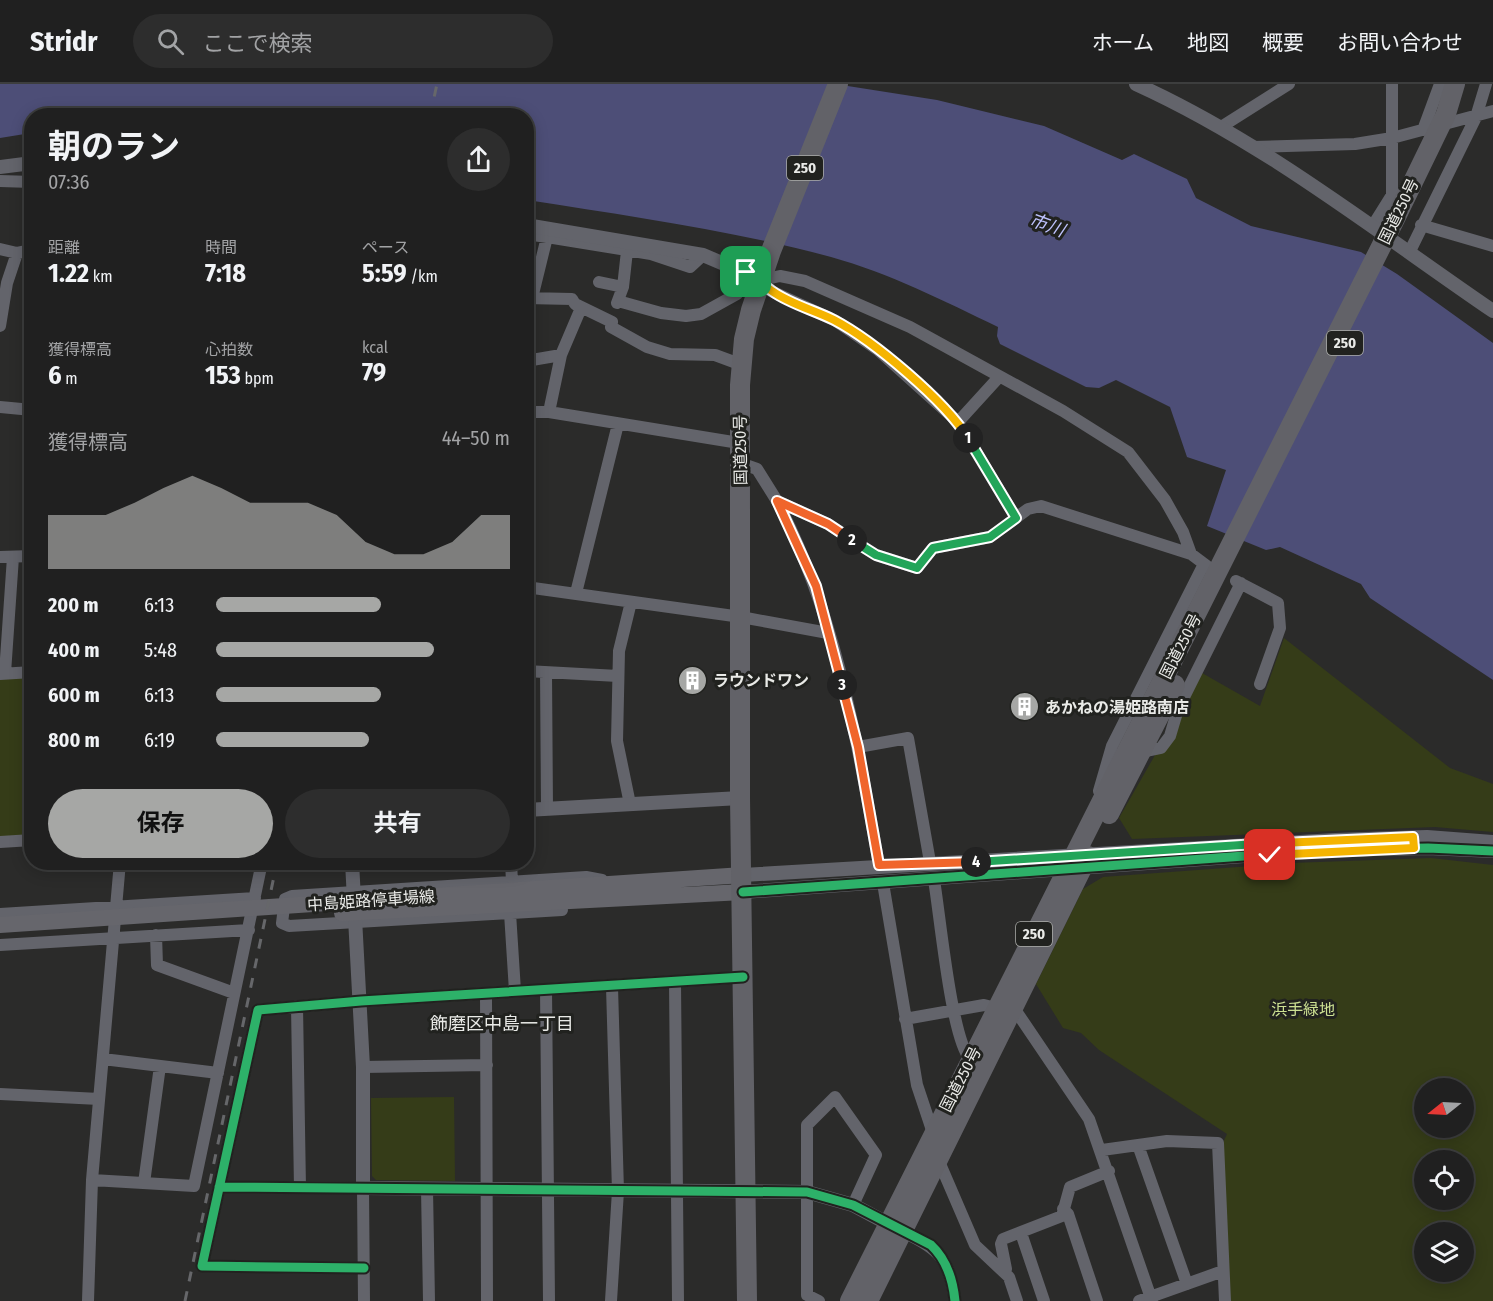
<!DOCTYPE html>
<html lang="ja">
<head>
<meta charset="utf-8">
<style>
	body { margin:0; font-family:"Fira Sans Condensed","Noto Sans JP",sans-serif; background:#2d2d2d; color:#f1f3f6; height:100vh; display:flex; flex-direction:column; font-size:22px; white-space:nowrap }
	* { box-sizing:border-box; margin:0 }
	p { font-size:20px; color:#a2a3a5 }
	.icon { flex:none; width:33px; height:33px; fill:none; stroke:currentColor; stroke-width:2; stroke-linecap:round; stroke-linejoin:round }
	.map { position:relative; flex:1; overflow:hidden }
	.sheet { position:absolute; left:24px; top:24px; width:510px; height:762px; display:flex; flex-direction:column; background:#202020; border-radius:24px; box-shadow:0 3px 15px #0003,0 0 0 2px #3d3e3e }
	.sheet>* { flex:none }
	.needle { width:39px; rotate:252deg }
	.controls { position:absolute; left:1414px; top:994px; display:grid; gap:12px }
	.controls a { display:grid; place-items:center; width:60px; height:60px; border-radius:50%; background:#202020; box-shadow:0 3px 15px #0003,0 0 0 2px #3d3e3e; font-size:30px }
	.pin { position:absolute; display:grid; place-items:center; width:51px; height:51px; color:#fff; margin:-26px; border-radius:12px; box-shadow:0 3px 9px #0006 }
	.km { position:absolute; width:30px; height:30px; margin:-15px; border-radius:50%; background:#222; color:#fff; font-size:16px; line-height:30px; text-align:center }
	.round { display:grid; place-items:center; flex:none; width:63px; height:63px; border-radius:32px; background:#2d2d2d }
	.overview { display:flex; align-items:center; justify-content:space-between; height:102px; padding:0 24px }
	h1 { font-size:33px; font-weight:700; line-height:45px }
	.stats { display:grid; grid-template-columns:repeat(3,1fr); gap:9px; height:102px; padding:6px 24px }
	.stats div { display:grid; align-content:center }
	.stats b { font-size:26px; font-weight:700 }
	.stats small { font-size:16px; font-weight:400 }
	.stats p { font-size:16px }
	.chart { height:168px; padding:12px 24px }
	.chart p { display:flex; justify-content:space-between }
	.chart svg { width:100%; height:108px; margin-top:6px; fill:#a6a7a5; opacity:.7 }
	.button { display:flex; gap:12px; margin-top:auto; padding:12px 24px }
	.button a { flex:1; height:69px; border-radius:36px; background:#a6a7a5; color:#111; font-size:24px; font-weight:700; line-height:69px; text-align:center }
	.button a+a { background:#2d2d2d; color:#f1f3f6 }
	ul { padding:0 24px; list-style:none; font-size:20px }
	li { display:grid; grid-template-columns:96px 72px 1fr; align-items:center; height:45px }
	li i { height:15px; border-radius:8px; background:#a6a7a5 }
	header { display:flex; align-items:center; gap:36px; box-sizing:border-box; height:84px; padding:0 30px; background:#202020; border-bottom:2px solid #3d3e3e }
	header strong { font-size:28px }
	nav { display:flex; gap:33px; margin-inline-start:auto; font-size:21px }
	.search { width:420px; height:54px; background:#2d2d2d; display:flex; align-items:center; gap:15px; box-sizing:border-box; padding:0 21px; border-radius:33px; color:#a2a3a5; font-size:22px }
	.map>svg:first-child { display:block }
</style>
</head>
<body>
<header>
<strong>Stridr</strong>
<div class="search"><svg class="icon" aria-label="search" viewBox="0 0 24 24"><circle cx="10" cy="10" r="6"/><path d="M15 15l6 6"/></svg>ここで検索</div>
<nav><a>ホーム</a><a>地図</a><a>概要</a><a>お問い合わせ</a></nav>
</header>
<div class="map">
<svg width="1493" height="1217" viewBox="0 0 1493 1217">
	<rect width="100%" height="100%" fill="#2b2b2a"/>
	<!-- green -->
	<path fill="#353c18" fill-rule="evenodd" d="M1284 554 1450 684 1493 700V748L1435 743 1132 755 1119 734 1202 589 1260 622Z
		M31 592V754L0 756V594Z
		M1431 774 1493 781V1217H1229L1221 1063 1227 1050 1099 966 1081 949 1063 944 1036 900 1083 805 1103 793 1291 779ZM1425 1005H1464V1044H1425ZM1425 1077H1464V1116H1425ZM1425 1149H1464V1188H1425Z
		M454 1013 455 1097 376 1096 372 1092 371 1014Z"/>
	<!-- water -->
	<path fill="#4d4e77" d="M0 0H835L937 16 1044 42 1122 76 1134 70 1187 95 1196 114 1251 142 1361 168 1397 190 1493 259V596L1370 514 1361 500 1280 463 1266 466 1207 442 1226 386 1187 373 1170 323 1116 296 1099 304 1086 303 1000 260 997 252 998 243C944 217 889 189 831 173 731 146 628 132 527 116L526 32H32L31 49 0 54Z"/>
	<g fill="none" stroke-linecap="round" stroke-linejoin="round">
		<!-- minor -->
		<path stroke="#63646b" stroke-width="12" d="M1221 43 1289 0
			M1423 46 1440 0
			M1253 63 1355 60 1392 54 1493 27
			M0 97 32 98
			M1421 141 1493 162
			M1372 143 1392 111V0
			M526 150 547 153 532 214
			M547 153 651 170 690 183 703 171
			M0 165 17 169 32 166
			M1409 169 1476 33 1486 0
			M599 198 623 203
			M526 214 572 215 575 220 612 238 611 243 647 263 670 270 715 271 742 281
			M618 217 661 229 686 232 701 230 737 210 746 188
			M617 219 623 203 627 167
			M0 242 7 199 17 169
			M526 277 561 271
			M0 323 32 326
			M526 328H549L739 359
			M549 328 561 271 581 224
			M958 338 999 293
			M740 379 757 385 777 417 828 440 876 471 917 484 933 464 990 453 1028 425 1041 422 1191 470 1207 482
			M777 417C836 529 857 657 879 781
			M1016 434 958 338 878 266 836 237 771 207 762 196 780 192 805 197 910 243 1063 327 1128 368 1165 416 1183 448 1191 470
			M0 473 32 472
			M1236 497 1278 519 1280 544 1260 600
			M526 503 741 533 828 549
			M576 509 618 340
			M526 587 618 592
			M5 589 13 473
			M546 589 547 725
			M0 590 32 588
			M858 663 908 654 930 778
			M1142 668 1161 664 1170 652 1178 625 1241 499
			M1099 707 1112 662 1204 480
			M630 720 617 657 619 567 631 518
			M0 758 32 756
			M511 778 512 798
			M934 796C940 831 951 953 970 975
			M883 799 917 1001 933 1049
			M562 826 289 842 282 839 285 815 292 812 586 793 602 796
			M510 829 515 907
			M0 830 255 814
			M156 851 157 881 234 909
			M0 861 249 846
			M675 898 678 1217
			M546 905 549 1217
			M486 909 487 1217
			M297 922 300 1104
			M1014 924 1089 1035 1152 1217
			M905 935 984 921 996 924
			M103 975 218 989
			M363 983 487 981
			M0 1010 99 1015
			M1138 1061 1187 1200
			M1102 1066 1167 1057 1218 1059 1225 1217
			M936 1078 941 1082 975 1161 1009 1193 1017 1217
			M92 1096 194 1102 262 778
			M144 1099 160 982
			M219 1103 363 1104 364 1217
			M427 1105 429 1217
			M1063 1125 1068 1130 1097 1217
			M903 1148C940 1165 950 1176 955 1217
			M1021 1149 1044 1217
			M364 1184 202 1182 258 926 361 917 743 893
			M1004 1188 1006 1185 1001 1160 1003 1155 1062 1132 1070 1103 1109 1087
			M88 1217 92 1096 120 778
			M611 1217 618 1107 612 903
			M819 1217 807 1211V1041L835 1013 876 1071 853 1121
			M1139 1217 1223 1187"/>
		<!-- tertiary -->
		<path stroke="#63646b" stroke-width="14" d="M1136 0C1264 58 1377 148 1493 227
			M0 83 32 79
			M526 141 703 171 762 196
			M526 726 740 714
			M352 778 363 983V1104L807 1108 853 1121 896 1144
			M743 791 1335 756 1427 753 1493 758
			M743 808 1328 766 1428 764 1493 767"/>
		<!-- secondary -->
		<path stroke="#66666c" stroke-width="16" d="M342 829 743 808
			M0 841 743 791"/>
		<!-- trunk -->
		<path stroke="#626268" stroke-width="20" d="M1109 730 1175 601
			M747 1217 740 714V301L744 255 751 226 771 167 838 0
			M850 1217 1394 137 1446 30 1455 0
			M868 1217 1088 772"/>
		<!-- rail -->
		<path stroke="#66676a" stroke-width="3" stroke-dasharray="10 10" stroke-linecap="butt" d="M430 32 437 0
			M185 1217 277 778"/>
		<defs>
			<path id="cycleway" d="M743 808 1328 766 1428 764 1493 767
				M219 1103 807 1108 853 1121 931 1161C947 1176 953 1196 955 1217
				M364 1184 202 1182 258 926 361 917 743 893"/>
		</defs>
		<!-- cycleway casing -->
		<use href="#cycleway" stroke="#21221f" stroke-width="13"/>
		<!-- cycleway -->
		<use href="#cycleway" stroke="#2db169" stroke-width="9"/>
	</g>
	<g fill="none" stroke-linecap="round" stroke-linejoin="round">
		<defs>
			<path id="split-1" d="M746 188C760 195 761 200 772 207 790 220 814 226 834 236 874 257 945 317 968 354"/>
			<path id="split-2" d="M852 456 876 471 917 484 933 464 990 453 1016 434 968 354"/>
			<path id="split-3" d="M842 601 816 502 777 417 828 440 852 456"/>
			<path id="split-4" d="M842 601 858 663 879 781 976 778"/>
			<path id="split-5" d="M976 778 1257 760"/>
			<path id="split-6" d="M1257 760 1413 753 1414 764 1270 771"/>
		</defs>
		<!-- split-1 casing -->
		<use href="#split-1" stroke="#fff" stroke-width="12"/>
		<!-- split-2 casing -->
		<use href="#split-2" stroke="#fff" stroke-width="12"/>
		<!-- split-3 casing -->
		<use href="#split-3" stroke="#fff" stroke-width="12"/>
		<!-- split-4 casing -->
		<use href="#split-4" stroke="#fff" stroke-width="12"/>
		<!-- split-5 casing -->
		<use href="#split-5" stroke="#fff" stroke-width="12"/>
		<!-- split-6 casing -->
		<use href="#split-6" stroke="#fff" stroke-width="12"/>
		<!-- split-1 -->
		<use href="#split-1" stroke="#f5b400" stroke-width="8"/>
		<!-- split-2 -->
		<use href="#split-2" stroke="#22a559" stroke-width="8"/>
		<!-- split-3 -->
		<use href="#split-3" stroke="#f0652b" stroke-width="8"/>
		<!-- split-4 -->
		<use href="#split-4" stroke="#f0652b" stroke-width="8"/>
		<!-- split-5 -->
		<use href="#split-5" stroke="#22a559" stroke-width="8"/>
		<!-- split-6 -->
		<use href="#split-6" stroke="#f5b400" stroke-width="8"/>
	</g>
	<!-- icons -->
	<defs>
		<symbol id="building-disc" viewBox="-11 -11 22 22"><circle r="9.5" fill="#a6a7a5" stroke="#21221f"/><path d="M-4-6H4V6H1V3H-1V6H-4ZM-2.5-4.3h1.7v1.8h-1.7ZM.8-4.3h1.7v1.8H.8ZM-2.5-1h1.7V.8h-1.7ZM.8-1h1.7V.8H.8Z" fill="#fff"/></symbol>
	</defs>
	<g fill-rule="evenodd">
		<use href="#building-disc" x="676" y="580" width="33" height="33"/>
		<use href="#building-disc" x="1008" y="606" width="33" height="33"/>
	</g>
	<g text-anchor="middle" stroke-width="6" stroke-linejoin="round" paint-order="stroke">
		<!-- shield labels -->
		<g fill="#21221f" stroke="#adaeab" stroke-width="1.5">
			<rect x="787" y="72" width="36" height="24" rx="4.5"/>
			<rect x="1327" y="247" width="36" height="24" rx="4.5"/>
			<rect x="1016" y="838" width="36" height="24" rx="4.5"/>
		</g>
		<g font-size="15" font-weight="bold" fill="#e9eae7">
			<text x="805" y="89">250</text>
			<text x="1345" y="264">250</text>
			<text x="1034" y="855">250</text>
		</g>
		<!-- street labels -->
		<g font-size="16" fill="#e9eae7" stroke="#21221f">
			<text transform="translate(1398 127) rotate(-64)" y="6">国道250号</text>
			<text transform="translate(740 366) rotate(-91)" y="6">国道250号</text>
			<text transform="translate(1180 562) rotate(-63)" y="6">国道250号</text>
			<text transform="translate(371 816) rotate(-4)" y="6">中島姫路停車場線</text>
			<text transform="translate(960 995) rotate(-63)" y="6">国道250号</text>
		</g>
		<!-- poi labels -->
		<g font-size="16" font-weight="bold" fill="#e9eae7" stroke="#21221f" text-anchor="start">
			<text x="713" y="602">ラウンドワン</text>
			<text x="1045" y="629">あかねの湯姫路南店</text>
		</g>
		<!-- park labels -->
		<g font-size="16" fill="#cce092" stroke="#21221f">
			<text x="1303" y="931">浜手緑地</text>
		</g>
		<!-- water labels -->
		<g font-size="18" font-style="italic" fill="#bec2fd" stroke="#21221f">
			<text transform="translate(1047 141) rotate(20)" y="6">市川</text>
		</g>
		<!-- neighbourhood labels -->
		<g font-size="18" fill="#e9eae7" stroke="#21221f">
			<text x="502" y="946">飾磨区中島一丁目</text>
		</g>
	</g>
</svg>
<div class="controls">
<a><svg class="needle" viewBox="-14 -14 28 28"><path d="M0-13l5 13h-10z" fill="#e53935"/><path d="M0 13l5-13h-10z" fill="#a2a3a5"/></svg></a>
<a><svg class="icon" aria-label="locate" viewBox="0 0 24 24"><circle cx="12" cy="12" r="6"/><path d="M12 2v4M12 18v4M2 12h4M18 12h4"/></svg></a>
<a><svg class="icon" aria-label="layers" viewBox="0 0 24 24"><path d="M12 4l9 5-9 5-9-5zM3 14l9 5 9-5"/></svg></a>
</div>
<div class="pin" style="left:746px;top:188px;background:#1e9e55"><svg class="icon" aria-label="arrive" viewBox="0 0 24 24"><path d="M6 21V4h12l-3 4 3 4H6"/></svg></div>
<div class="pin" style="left:1270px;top:771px;background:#d93025"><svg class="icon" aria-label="check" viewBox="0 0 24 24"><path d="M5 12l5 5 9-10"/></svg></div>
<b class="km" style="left:968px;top:354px">1</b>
<b class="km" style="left:852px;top:456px">2</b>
<b class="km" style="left:842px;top:601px">3</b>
<b class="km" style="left:976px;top:778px">4</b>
<section class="sheet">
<div class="overview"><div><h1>朝のラン</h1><p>07:36</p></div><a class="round"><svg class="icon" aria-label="share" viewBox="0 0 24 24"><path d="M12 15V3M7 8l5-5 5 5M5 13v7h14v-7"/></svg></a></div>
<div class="stats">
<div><p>距離</p><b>1.22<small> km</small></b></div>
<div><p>時間</p><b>7:18</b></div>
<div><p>ペース</p><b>5:59<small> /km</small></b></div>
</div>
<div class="stats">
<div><p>獲得標高</p><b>6<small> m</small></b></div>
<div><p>心拍数</p><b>153<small> bpm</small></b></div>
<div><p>kcal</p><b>79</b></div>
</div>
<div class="chart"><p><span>獲得標高</span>44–50 m</p>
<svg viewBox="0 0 160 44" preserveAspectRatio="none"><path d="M0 44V22L10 22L20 22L30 17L40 11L50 6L60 11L70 17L80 17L90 17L100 22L110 33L120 38L130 38L140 33L150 22L160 22V44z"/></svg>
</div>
<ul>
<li><b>200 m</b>6:13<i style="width:56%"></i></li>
<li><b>400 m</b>5:48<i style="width:74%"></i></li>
<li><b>600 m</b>6:13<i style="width:56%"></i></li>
<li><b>800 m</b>6:19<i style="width:52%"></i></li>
</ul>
<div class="button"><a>保存</a><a>共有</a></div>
</section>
</div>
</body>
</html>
